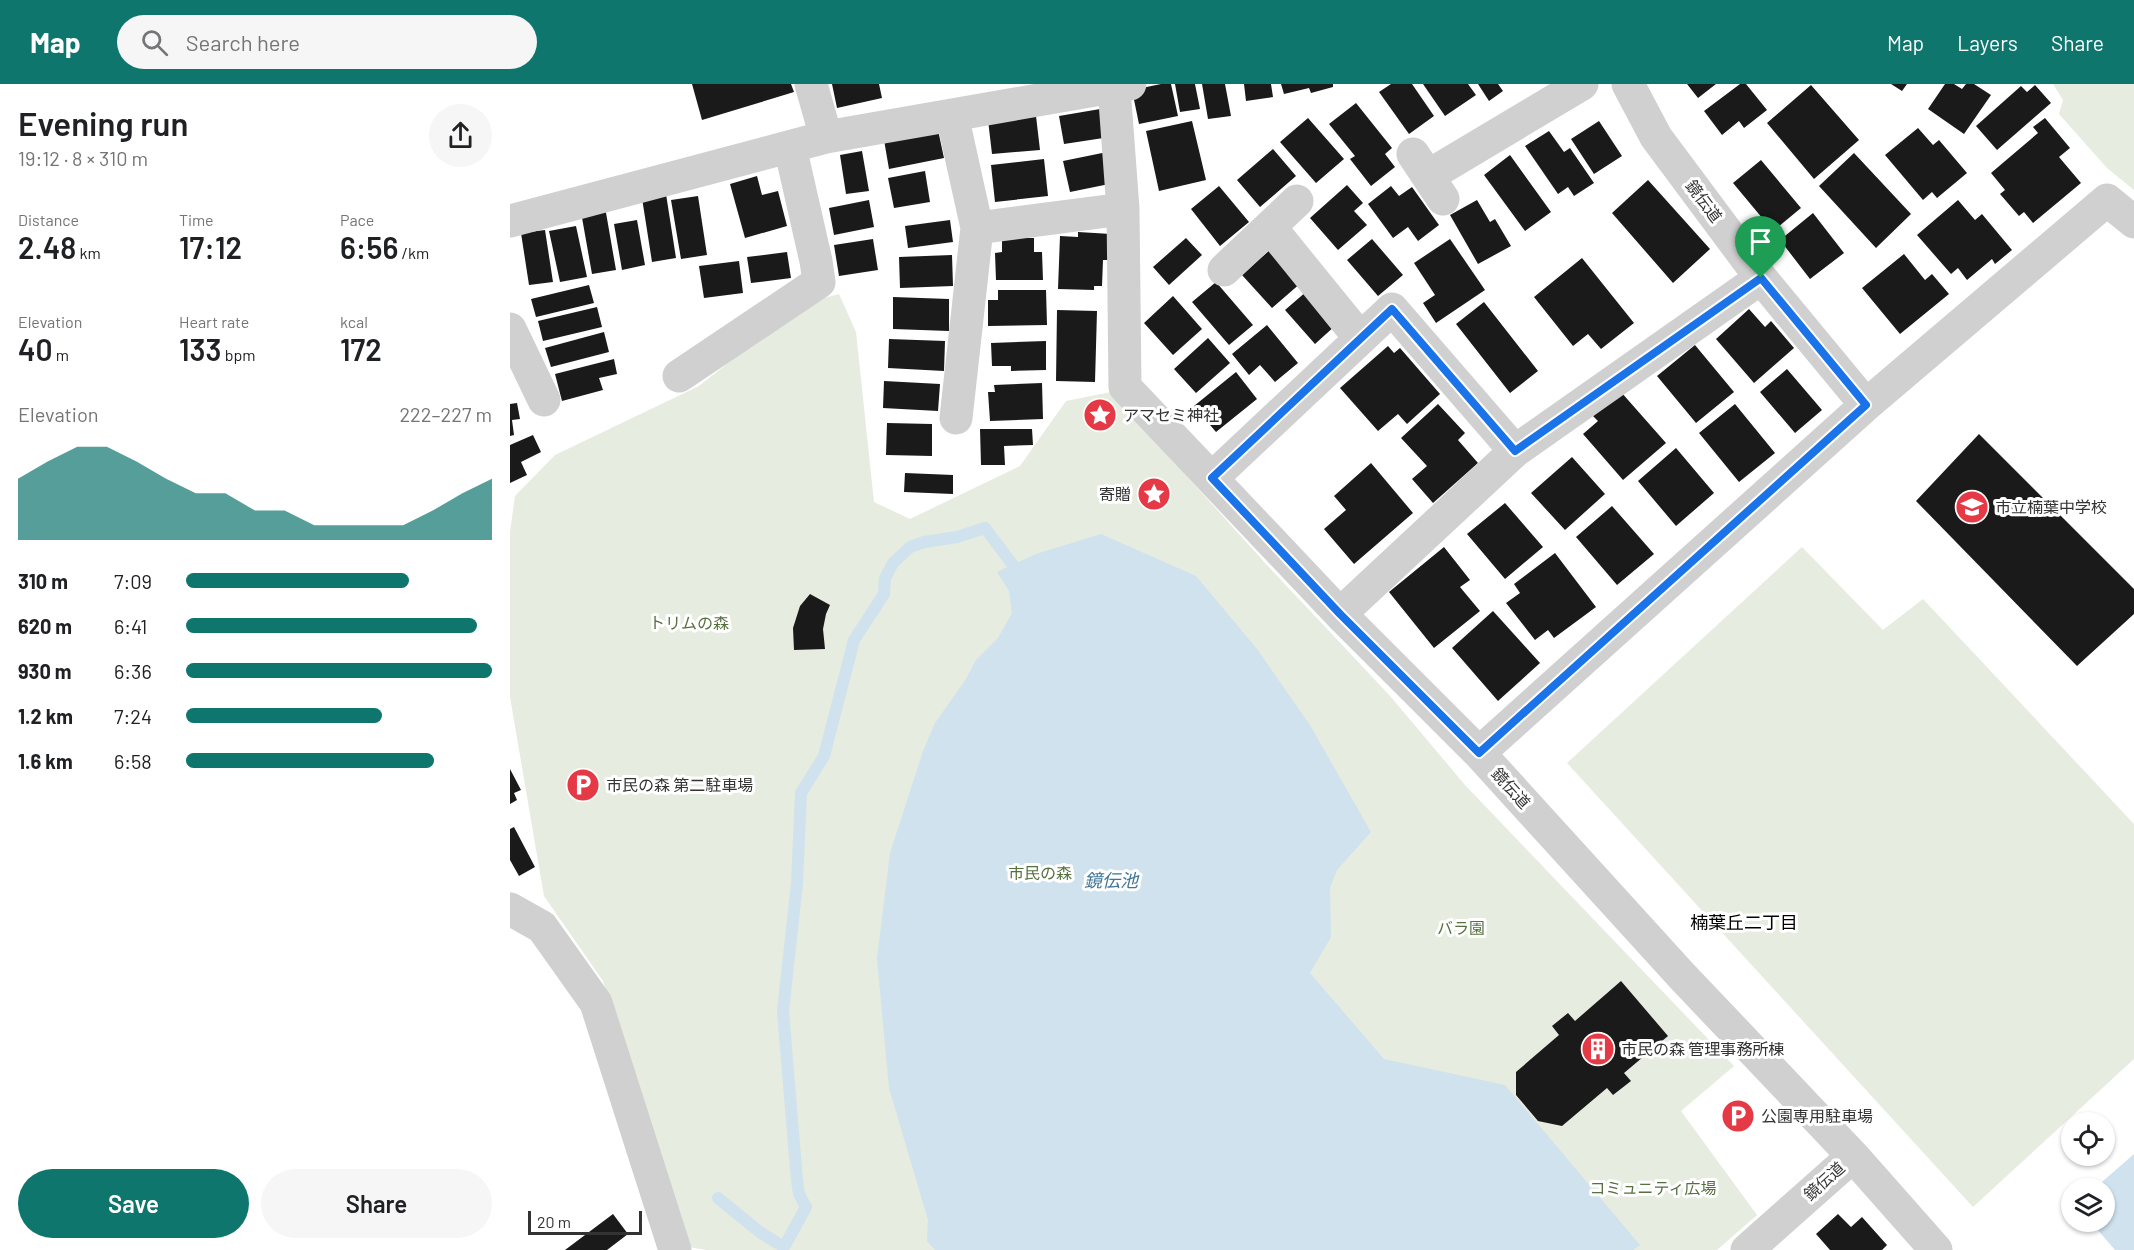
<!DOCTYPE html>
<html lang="en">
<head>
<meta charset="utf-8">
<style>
	body { margin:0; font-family:Barlow,"Noto Sans JP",sans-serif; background:#f6f6f6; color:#202124; height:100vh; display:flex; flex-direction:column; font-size:22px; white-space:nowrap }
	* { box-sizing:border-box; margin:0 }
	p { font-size:20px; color:#757577 }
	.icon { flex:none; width:33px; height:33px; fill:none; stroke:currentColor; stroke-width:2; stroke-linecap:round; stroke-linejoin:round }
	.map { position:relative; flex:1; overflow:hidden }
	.drawer { display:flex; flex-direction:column; background:#fff; width:510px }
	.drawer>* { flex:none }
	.tools { position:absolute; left:1551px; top:1028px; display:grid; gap:12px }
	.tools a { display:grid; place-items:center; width:54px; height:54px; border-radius:50%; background:#fff; box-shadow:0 2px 4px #0004; font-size:30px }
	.scale { position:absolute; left:18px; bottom:15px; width:114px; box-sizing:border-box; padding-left:6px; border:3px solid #333; border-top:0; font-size:16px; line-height:21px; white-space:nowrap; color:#333; -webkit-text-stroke:4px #fff; paint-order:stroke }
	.pin { position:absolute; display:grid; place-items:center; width:51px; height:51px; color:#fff; margin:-62px -26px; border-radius:50% 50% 50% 0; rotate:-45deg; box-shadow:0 0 6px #0007 }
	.pin .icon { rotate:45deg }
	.round { display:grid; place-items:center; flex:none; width:63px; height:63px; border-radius:32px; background:#f6f6f6 }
	.headline { display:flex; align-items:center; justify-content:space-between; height:102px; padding:0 18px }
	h1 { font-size:33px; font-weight:600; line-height:45px }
	.metrics { display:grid; grid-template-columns:repeat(3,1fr); gap:9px; height:102px; padding:6px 18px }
	.metrics div { display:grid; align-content:center }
	.metrics b { font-size:30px; font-weight:600 }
	.metrics small { font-size:16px; font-weight:400 }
	.metrics p { font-size:16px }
	.chart { height:168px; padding:12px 18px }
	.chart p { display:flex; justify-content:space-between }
	.chart svg { width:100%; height:108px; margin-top:6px; fill:#0f766e; opacity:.7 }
	.button { display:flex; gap:12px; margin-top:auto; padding:12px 18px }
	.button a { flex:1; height:69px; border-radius:36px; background:#0f766e; color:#fff; font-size:24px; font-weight:600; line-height:69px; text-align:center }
	.button a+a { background:#f6f6f6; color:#202124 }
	ul { padding:0 18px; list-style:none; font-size:20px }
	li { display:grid; grid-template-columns:96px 72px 1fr; align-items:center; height:45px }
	li i { height:15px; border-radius:8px; background:#0f766e }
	header { display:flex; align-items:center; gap:36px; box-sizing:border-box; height:84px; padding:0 30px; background:#0f766e; color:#fff }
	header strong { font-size:28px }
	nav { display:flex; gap:33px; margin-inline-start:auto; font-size:21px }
	.search { width:420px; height:54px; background:#f6f6f6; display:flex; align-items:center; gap:15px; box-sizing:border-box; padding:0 21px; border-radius:33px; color:#757577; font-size:22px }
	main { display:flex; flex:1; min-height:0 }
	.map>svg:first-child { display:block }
</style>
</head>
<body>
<header>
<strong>Map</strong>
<div class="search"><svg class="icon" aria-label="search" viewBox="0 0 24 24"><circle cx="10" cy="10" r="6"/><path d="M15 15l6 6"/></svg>Search here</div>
<nav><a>Map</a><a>Layers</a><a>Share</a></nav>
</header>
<main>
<section class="drawer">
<div class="headline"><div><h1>Evening run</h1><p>19:12 · 8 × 310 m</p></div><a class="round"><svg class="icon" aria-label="share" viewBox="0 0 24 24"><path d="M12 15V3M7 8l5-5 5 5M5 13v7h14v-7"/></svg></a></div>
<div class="metrics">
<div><p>Distance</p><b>2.48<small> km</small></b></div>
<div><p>Time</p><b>17:12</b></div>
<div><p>Pace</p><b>6:56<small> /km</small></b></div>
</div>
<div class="metrics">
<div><p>Elevation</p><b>40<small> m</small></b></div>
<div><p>Heart rate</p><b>133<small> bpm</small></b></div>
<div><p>kcal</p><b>172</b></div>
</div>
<div class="chart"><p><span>Elevation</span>222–227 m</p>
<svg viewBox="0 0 160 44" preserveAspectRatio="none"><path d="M0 44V19L10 12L20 6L30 6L40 12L50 19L60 25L70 25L80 32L90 32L100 38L110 38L120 38L130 38L140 32L150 25L160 19V44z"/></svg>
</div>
<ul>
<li><b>310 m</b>7:09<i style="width:73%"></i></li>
<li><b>620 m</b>6:41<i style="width:95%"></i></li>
<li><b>930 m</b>6:36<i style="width:100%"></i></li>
<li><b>1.2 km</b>7:24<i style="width:64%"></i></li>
<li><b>1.6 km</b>6:58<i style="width:81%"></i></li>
</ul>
<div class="button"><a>Save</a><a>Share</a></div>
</section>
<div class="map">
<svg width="1624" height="1166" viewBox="0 0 1624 1166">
	<rect width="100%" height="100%" fill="#fff"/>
	<!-- green -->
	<path fill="#e6ecdf" d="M1543 0H1624V106L1597 84 1549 30 1553 16Z
		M329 210 346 248 364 418 400 435 510 382 556 317 601 308 756 480 881 613 955 701 1224 982 1171 1027 1247 1131 1207 1166H197L178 1163 93 897 34 812 0 613V448L5 412 45 371 189 302 292 220Z
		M1292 463 1373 546 1413 515 1624 740V975L1463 1123 1057 679Z"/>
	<!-- water -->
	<path fill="#cfe2ee" d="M591 450 686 492 747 565 800 641 861 748 827 786 820 804 821 853 800 889 874 975 995 1001 1130 1161 1123 1166H425L417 1157 418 1136 379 1004 367 875 380 769 413 667 425 639 456 595 466 576 488 554 502 529 499 507 487 488 526 470Z
		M1624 1070V1166H1605L1580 1137H1594V1104H1585Z"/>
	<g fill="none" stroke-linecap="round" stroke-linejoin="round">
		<!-- stream -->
		<path stroke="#cfe2ee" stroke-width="12" d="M208 1114 251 1149 274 1163 296 1123 289 1110 287 1097 273 927 287 799 291 709 314 672 344 556 374 510 375 494 383 479 400 463 414 458 447 453 475 444 503 481"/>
	</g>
	<!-- building -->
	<path fill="#1a1a1a" d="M182 0H281L284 8 192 36Z
		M322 0H369L372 14 327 24Z
		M651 0H661L668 32 629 40 622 6Z
		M665 0H685L690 25 670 28Z
		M692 0H715L721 32 698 35Z
		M734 0H761L763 13 736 17Z
		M771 0H823V3L801 9 799 4 774 10Z
		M881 0H902L924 32 899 50 869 8Z
		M913 0H958L966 11 935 32Z
		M968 0H988L993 7 979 17Z
		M1177 0H1206L1188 14Z
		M1230 0H1236L1257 26 1234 44 1229 37 1212 51 1194 27Z
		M1381 0H1397L1392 7Z
		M1435 0H1444L1452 5 1456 0H1464L1481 11 1454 50 1418 25Z
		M1301 1 1349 56 1304 95 1257 39Z
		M1525 1 1541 19 1487 66 1466 42 1511 2 1517 8Z
		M846 19 882 64 875 70 885 83 861 102 840 75 845 72 819 40Z
		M596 24 600 53 554 60 549 32Z
		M526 32 530 66 482 70 478 36Z
		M798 34 834 75 806 99 770 58Z
		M1535 34 1560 64 1549 73 1571 99 1523 139 1514 128 1509 132 1490 110 1495 106 1481 89 1528 49 1523 43Z
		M682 37 696 96 649 107 636 47Z
		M1089 37 1112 72 1084 90 1061 55Z
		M1408 44 1423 61 1429 56 1457 89 1427 114 1422 108 1413 116 1375 71Z
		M428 46 434 74 379 85 374 56Z
		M1039 47 1054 68 1060 64 1084 99 1064 112 1058 103 1048 110 1015 62Z
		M763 65 786 92 750 123 727 96Z
		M352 67 359 107 336 110 330 71Z
		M602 67 609 98 560 108 553 77Z
		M1344 69 1401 130 1366 164 1309 102Z
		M1000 71 1041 128 1015 147 974 91Z
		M534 75 538 112 485 118 481 81Z
		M1251 76 1291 124 1263 147 1223 99Z
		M415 87 420 118 384 124 378 94Z
		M247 92 252 111 268 107 277 142 235 154 220 100Z
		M1138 96 1200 165 1163 199 1102 129Z
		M837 101 853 119 844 127 857 141 828 166 800 134Z
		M709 102 739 138 710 162 681 125Z
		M881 102 889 112 902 103 929 141 908 157 898 143 883 154 858 120Z
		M156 110 166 174 142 178 132 114Z
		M188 112 197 171 171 175 161 116Z
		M359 116 364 143 324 151 319 124Z
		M967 116 980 138 985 135 1001 162 968 180 940 131Z
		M1448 116 1465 136 1472 130 1502 166 1485 180 1482 175 1457 196 1448 184 1441 190 1407 151Z
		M95 123 106 186 82 190 71 128Z
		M1303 129 1334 169 1300 195 1270 156Z
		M127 136 135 181 112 186 104 140Z
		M440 136 443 158 398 164 395 142Z
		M66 142 77 193 50 198 39 147Z
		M35 146 43 198 19 201 11 149Z
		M568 148 601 150 600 176H593L592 202H584V206L548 205 550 152 568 153Z
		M492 154H524V168H532L533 196H486L485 169 492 168Z
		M676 154 692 171 659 201 643 183Z
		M363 155 368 186 329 192 324 161Z
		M862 155 893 191 868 212 837 176Z
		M940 155 975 206 926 239 913 219 925 211 904 179Z
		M762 164 792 198 762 224 732 191Z
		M277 168 281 194 241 199 237 173Z
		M1394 170 1415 196 1422 190 1439 210 1390 250 1352 204Z
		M442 171 443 202 390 204 389 173Z
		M1072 174 1124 239 1091 265 1078 250 1063 262 1024 213Z
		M229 177 233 209 194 214 189 182Z
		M706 198 743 241 719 261 682 218Z
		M79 201 84 219 26 233 21 215Z
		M488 206H536L537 241 478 242V216H488Z
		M797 207 826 241 805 260 775 226Z
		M663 212 692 245 663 271 634 239Z
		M383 213 439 215V247L383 245Z
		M974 218 1028 287 1000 309 946 240Z
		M87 223 92 243 33 257 28 237Z
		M1239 225 1255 243 1261 237 1284 264 1244 299 1206 255Z
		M547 226 587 227 585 298 546 297Z
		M757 241 788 279 765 298 750 281 739 291 722 270Z
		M94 248 99 268 41 283 35 264Z
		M698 254 720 279 686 309 664 285Z
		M379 255 435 257 434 287 378 284Z
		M536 257V286L501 287V282H482L481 259Z
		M1185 261 1224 308 1186 339 1147 292Z
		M878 262 884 269 890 264 930 310 897 340 888 330 868 347 830 304Z
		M104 275 107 290 89 294 93 306 52 317 45 290Z
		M1277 285 1312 326 1285 349 1250 308Z
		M726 288 747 315 706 348 684 322Z
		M374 297 430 300 428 327 373 324Z
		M532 299 533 335 480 337 478 308H485L484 301Z
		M1111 308 1156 359 1113 396 1073 350 1088 337 1083 332Z
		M7 319 10 335 2 336 4 351 0 352V320Z
		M928 320 955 349 948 356 968 379 923 419 902 395 917 382 891 354Z
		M1225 320 1265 369 1229 398 1189 349Z
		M377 339 422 340V372L376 371Z
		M470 345H522L523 361 494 362 495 381H471Z
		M1469 350 1624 505V530L1567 582 1406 417Z
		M23 351 31 368 11 378 17 391 0 399V361Z
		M1166 364 1204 409 1166 442 1128 397Z
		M1062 373 1095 410 1055 446 1021 409Z
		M861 379 903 429 844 480 814 445 836 426 824 412Z
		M395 389 443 391V410L394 408Z
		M995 419 1033 463 995 495 957 450Z
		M1102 422 1144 470 1107 501 1066 453Z
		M934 463 960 496 950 503 970 527 924 564 879 508Z
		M1045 469 1086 523 1044 554 1038 546 1025 556 996 519 1010 509 1004 500Z
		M300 510 320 521 316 530 313 545 315 565 284 566 283 544 290 522Z
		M983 527 1030 579 988 617 942 564Z
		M0 685 11 706 4 709 7 716 0 720Z
		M4 743 25 783 9 792 0 776V745Z
		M1111 897 1158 952 1114 989 1121 997 1103 1011 1097 1004 1052 1042 1028 1037 1006 1011V988L1049 951 1042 942 1058 929 1065 937Z
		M103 1130 118 1150 97 1166H55Z
		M1328 1130 1341 1143 1352 1133 1377 1161 1372 1166H1320L1306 1150Z"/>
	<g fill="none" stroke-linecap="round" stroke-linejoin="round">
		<!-- minor -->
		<path stroke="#d0d0d0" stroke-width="33" d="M301 0 316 53
			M1118 0 1146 53 1251 194 1356 321 969 669 1172 892 1343 1072 1237 1166
			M604 4 613 125 615 303 830 530 969 669
			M442 31 467 144 446 334
			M903 70 933 115
			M918 92 1072 0
			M0 137 316 53 620 0
			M760 143 850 254
			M467 144 613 125
			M714 186 787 117
			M0 245 34 316
			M169 292 309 198 306 177 280 63
			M1356 321 1597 116 1624 138
			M702 394 882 225 1005 367
			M830 530 1005 367 1251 194
			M0 825 32 843 86 919 165 1166
			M1343 1072 1426 1166"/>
	</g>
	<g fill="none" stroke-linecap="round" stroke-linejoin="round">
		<defs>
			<path id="route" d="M1251 194 1356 321 969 669 830 530 702 394 882 225 1005 367Z"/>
		</defs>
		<!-- route casing -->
		<use href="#route" stroke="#fff" stroke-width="12"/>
		<!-- route -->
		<use href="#route" stroke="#1a73e8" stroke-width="8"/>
	</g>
	<!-- icons -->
	<defs>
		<symbol id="sight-disc" viewBox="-11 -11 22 22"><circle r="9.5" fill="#e63946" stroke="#fff"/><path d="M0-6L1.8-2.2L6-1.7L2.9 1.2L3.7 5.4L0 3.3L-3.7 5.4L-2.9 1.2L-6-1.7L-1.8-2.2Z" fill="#fff"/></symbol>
		<symbol id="school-disc" viewBox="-11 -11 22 22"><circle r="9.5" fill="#e63946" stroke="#fff"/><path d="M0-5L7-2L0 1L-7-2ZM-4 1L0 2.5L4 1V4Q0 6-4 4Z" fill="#fff"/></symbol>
		<symbol id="parking-disc" viewBox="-11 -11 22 22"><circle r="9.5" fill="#e63946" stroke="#fff"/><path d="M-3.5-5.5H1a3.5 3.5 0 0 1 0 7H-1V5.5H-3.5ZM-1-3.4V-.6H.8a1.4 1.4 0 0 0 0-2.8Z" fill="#fff"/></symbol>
		<symbol id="building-disc" viewBox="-11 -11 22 22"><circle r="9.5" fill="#e63946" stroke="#fff"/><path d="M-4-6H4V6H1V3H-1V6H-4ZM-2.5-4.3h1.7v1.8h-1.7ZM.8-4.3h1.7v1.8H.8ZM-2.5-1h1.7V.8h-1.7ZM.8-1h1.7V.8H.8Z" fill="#fff"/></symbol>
	</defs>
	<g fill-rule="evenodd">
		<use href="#sight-disc" x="571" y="312" width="38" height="38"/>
		<use href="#sight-disc" x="625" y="391" width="38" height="38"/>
		<use href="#school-disc" x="1443" y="404" width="38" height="38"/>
		<use href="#parking-disc" x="54" y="682" width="38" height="38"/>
		<use href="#building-disc" x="1069" y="946" width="38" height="38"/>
		<use href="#parking-disc" x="1209" y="1013" width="38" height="38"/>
	</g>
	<g text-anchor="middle" stroke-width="6" stroke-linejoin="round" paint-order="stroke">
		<!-- street labels -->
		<g font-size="16" fill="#333" stroke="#fff">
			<text transform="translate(1194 117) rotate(53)" y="6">鏡伝道</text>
			<text transform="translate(1001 704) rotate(48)" y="6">鏡伝道</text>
			<text transform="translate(1314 1097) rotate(-42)" y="6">鏡伝道</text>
		</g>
		<!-- poi labels -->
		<g font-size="16" fill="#333" stroke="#fff" text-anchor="start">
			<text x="613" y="337">アマセミ神社</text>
			<text x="621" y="416" text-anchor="end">寄贈</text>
			<text x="1485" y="429">市立楠葉中学校</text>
			<text x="96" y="707">市民の森 第二駐車場</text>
			<text x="1111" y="971">市民の森 管理事務所棟</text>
			<text x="1251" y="1038">公園専用駐車場</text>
		</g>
		<!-- park labels -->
		<g font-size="16" fill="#56703f" stroke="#fff">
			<text x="179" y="545">トリムの森</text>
			<text x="530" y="795">市民の森</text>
			<text x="951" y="850">バラ園</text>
			<text x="1143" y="1110">コミュニティ広場</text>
		</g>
		<!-- water labels -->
		<g font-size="18" font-style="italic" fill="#3f7597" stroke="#fff">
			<text x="601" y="803">鏡伝池</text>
		</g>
		<!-- neighbourhood labels -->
		<g font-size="18" fill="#000" stroke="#fff">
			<text x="1234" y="845">楠葉丘二丁目</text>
		</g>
	</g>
</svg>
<div class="tools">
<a><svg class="icon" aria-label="locate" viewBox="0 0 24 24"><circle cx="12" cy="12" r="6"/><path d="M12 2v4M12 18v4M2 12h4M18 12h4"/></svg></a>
<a><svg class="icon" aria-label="layers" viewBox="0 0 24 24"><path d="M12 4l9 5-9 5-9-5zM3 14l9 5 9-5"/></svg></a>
</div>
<div class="scale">20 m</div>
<div class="pin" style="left:1251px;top:194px;background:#1e9e55"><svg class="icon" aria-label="arrive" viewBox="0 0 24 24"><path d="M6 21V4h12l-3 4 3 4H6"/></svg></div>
</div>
</main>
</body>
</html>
